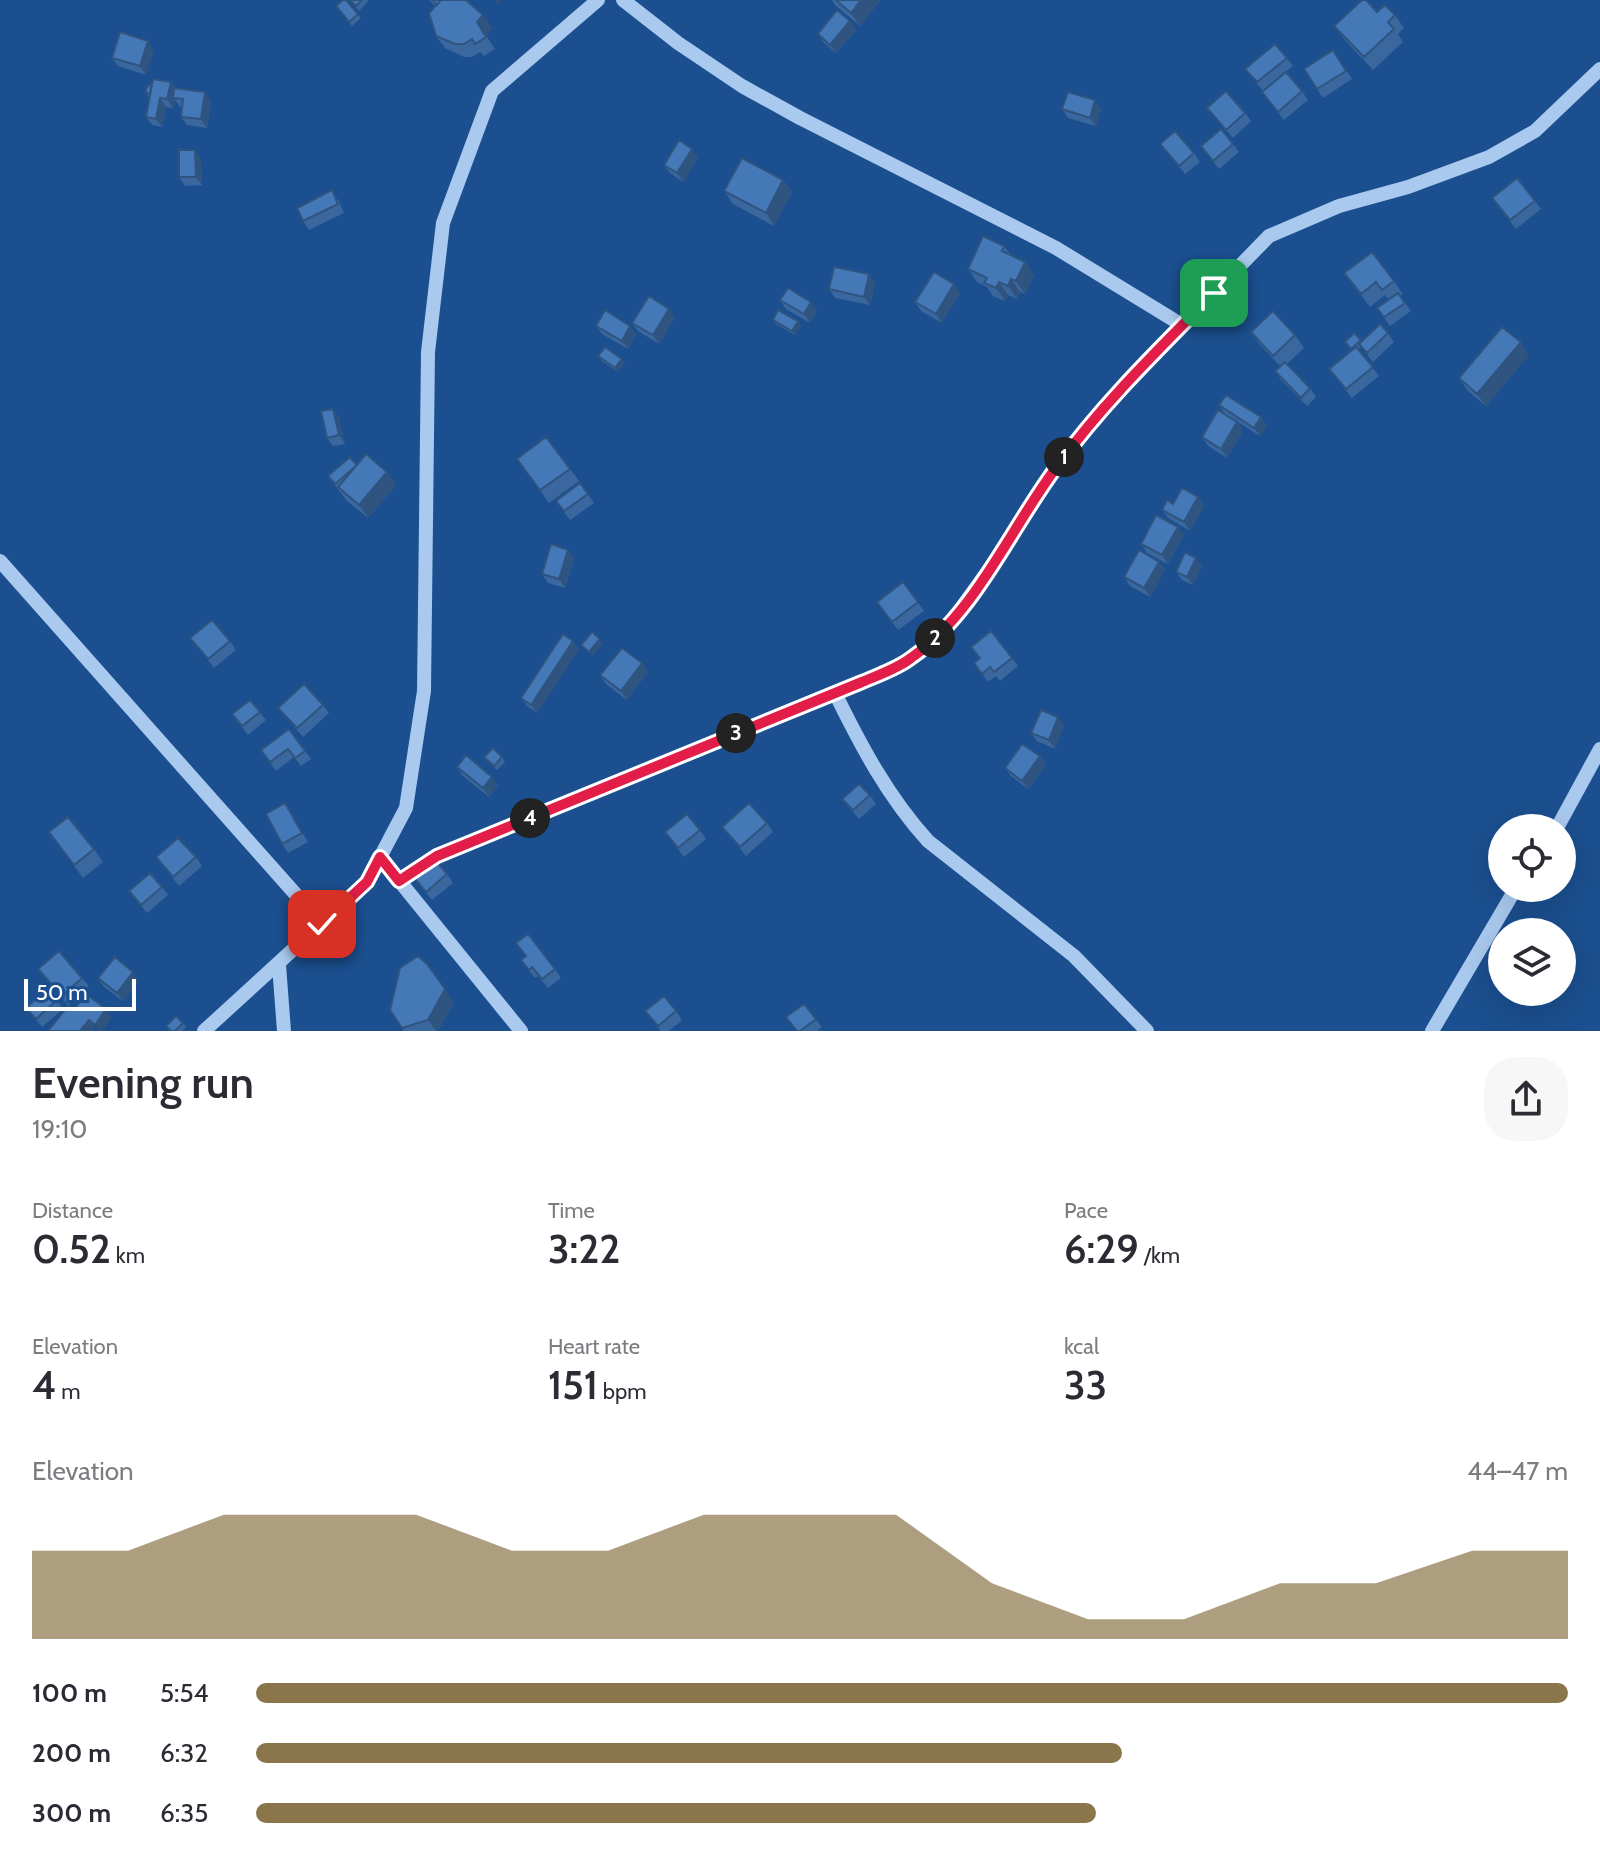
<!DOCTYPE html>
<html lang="en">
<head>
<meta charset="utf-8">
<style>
	body { margin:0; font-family:Cabin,sans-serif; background:#f7f7f7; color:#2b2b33; height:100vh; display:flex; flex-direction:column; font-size:30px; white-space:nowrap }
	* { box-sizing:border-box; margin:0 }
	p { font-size:26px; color:#7c7c81 }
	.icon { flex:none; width:44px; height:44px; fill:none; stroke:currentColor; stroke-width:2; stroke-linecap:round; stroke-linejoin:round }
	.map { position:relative; height:1031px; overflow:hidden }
	.drawer { display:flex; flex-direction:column; background:#fff; flex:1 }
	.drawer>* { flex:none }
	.tools { position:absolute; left:1488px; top:814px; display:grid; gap:16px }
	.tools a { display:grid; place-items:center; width:88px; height:88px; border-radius:50%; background:#fff; box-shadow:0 8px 32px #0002; font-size:40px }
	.scale { position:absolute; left:24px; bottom:20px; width:112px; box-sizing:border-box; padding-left:8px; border:4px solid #fff; border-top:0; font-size:22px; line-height:28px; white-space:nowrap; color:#fff; -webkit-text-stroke:6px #1b4f8f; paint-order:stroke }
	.pin { position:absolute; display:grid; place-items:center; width:68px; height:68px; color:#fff; margin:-34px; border-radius:16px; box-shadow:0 4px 12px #0006 }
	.km { position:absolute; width:40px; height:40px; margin:-20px; border-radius:50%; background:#222; color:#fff; font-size:22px; line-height:40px; text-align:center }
	.round { display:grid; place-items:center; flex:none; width:84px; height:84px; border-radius:32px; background:#f7f7f7 }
	.summary { display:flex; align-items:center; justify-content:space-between; height:136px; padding:0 32px }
	h1 { font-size:44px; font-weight:600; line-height:60px }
	.figures { display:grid; grid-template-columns:repeat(3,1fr); gap:12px; height:136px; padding:8px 32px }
	.figures div { display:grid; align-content:center }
	.figures b { font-size:40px; font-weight:600 }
	.figures small { font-size:22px; font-weight:400 }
	.figures p { font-size:22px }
	.chart { height:224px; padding:16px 32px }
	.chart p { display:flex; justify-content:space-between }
	.chart svg { width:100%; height:144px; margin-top:8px; fill:#8a764a; opacity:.7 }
	ul { padding:0 32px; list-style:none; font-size:26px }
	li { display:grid; grid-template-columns:128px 96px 1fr; align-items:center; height:60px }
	li i { height:20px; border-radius:10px; background:#8a764a }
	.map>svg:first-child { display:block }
</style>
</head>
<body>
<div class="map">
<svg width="1600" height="1031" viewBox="0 0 1600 1031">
	<rect width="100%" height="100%" fill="#1b4f8f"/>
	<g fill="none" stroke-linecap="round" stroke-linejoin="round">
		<!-- minor -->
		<path stroke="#a9c9ee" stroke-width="14" d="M623 0 678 43 742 86 800 118 1056 248 1182 325
			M0 561 322 924
			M835 693C861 746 888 797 928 841L1074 956 1147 1031
			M1557 828 1600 749
			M380 857 521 1031
			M399 881 437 856 862 682 909 660 946 629 990 568 1058 464 1092 422 1150 358 1269 236 1339 206 1408 187 1489 157 1535 131 1600 69
			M279 965 284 1031
			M204 1031 367 882 406 808 424 691 428 352 443 223 492 91 598 0
			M1432 1031 1516 888"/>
	</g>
	<!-- wall -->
	<path fill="#3a679d" d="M349 0H369L359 11Z
		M429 0H466L483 15 492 28 486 35 495 49 484 56 480 52 472 57H464L445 48 436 36 435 6Z
		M832 0H879L880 1 860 26 835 5Z
		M347 2 361 18 352 26 336 6Z
		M1377 12 1395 15 1404 28 1398 34 1403 42 1373 70 1343 38 1334 26Z
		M856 30 836 53 824 43 818 34Z
		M154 49 146 75 118 66 112 58Z
		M1333 50 1352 79 1323 98 1304 69Z
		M1287 58 1293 66 1263 91 1245 69Z
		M171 82 175 88 211 101 207 128 187 125 181 117 182 107 179 106 175 100 173 108 166 107 162 127 152 125 146 117 149 97 145 92 151 86Z
		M1302 91 1308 100 1284 120 1262 92Z
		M1095 100 1101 109 1096 126 1068 118 1062 109Z
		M1207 108 1245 113 1251 121 1233 138Z
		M1160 144 1194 153 1200 162 1185 174Z
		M1233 144 1239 152 1219 169 1201 146Z
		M698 157 683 182 670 173 664 165Z
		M201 159 202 185 185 186 179 177Z
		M783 180 792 192 774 226 733 204 724 191Z
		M338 199 344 213 309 230 303 221Z
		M1535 201 1541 209 1516 229 1498 206Z
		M1004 246 1011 255 1025 262 1034 275 1025 294 1020 292 1017 299 1008 295 1005 301 993 296 987 287 977 282 968 269Z
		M1344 273 1394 281 1403 294 1400 296 1411 311 1390 326 1377 308 1389 300 1385 295 1370 307Z
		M875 283 870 305 835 298 829 289Z
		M960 293 942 323 921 311 915 302Z
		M780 300 817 311 810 323 786 309Z
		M675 317 659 344 638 331 632 323Z
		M773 320 798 321 801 326 795 335 776 324Z
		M596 326 636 334 628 349 602 334Z
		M1251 332 1295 335 1304 348 1287 364 1310 388 1316 397 1307 406 1281 380 1275 371 1280 366 1260 345Z
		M1354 333 1362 341 1388 333 1394 342 1373 362 1361 347 1358 349 1379 376 1352 398 1329 369 1352 351 1345 342Z
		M1529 355 1486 406 1468 391 1459 378Z
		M598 356 622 359 625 363 618 372 602 361Z
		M1219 405 1261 417 1267 426 1260 436 1225 414Z
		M339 417 345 444 333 446 327 438Z
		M1237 422 1243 430 1227 458 1208 446 1202 437Z
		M546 437 579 481 549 503 517 459Z
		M357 465 387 472 396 485 368 518 346 500 328 476Z
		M580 483 594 503 570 520 556 501Z
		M1198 497 1204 506 1190 531 1168 518 1162 510 1173 504Z
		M1184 535 1168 564 1147 553 1141 544Z
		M574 558 565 588 548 583 542 574Z
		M1159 562 1165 570 1150 597 1130 586 1124 577Z
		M1202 566 1193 585 1182 580 1176 572Z
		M903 582 924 611 898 630 877 602Z
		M190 638 230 641 236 650 214 668Z
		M971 647 1012 658 1018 666 1000 681 996 676 988 682 974 663 980 659Z
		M579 649 537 713 527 706 521 698Z
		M648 672 627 700 606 684 600 675Z
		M250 700 266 720 248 735 232 714Z
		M323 705 329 713 303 737 278 708Z
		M1064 726 1055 749 1037 741 1031 733Z
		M289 729 311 759 301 766 294 757 276 771 261 750Z
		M1040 756 1046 765 1028 789 1011 776 1005 768Z
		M484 757H502L505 762 497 770Z
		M457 767 498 785 489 797 463 776Z
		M870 795 876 804 859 819 842 799Z
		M285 803 308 842 288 853 282 844Z
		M767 823 773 832 746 856 722 827Z
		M700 830 706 839 684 857 665 832Z
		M49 832 94 849 103 862 83 878Z
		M156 857H196L202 866 179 886Z
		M447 874 453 883 432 900 414 877Z
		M162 887 168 895 147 913 129 891Z
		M521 960 555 969 561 978 548 988 538 976 535 978Z
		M38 969 82 978 89 986 68 1005Z
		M98 978 139 981 123 1001 104 987Z
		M57 1000 63 1009 42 1027 26 1008Z
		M454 1002 438 1031H404L390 1010Z
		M804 1004 822 1027 817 1031H796Z
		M645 1011H676L682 1020 669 1031H661Z
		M183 1023 186 1027 182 1031H169L166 1026Z"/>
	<!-- shaded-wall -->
	<path fill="#305480" d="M495 0H502L498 5Z
		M861 0H879L880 1 860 26 851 13Z
		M483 15 492 28 486 35 495 49 477 22Z
		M850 21 856 30 836 53 830 45Z
		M148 41 154 49 146 75 140 66Z
		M171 82 177 91 173 98 175 100 173 108 167 99Z
		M205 92 211 101 207 128 201 119Z
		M160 98 166 107 162 127 156 119Z
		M1095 100 1101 109 1096 126 1090 118Z
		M692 149 698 157 683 182 677 173Z
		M195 150 201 159 202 185 196 177Z
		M783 180 792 192 774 226 766 213Z
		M1025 262 1034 275 1025 294 1016 281Z
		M869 274 875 283 870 305 864 297Z
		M1011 279 1020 292 1017 299 1008 286Z
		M999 282 1008 295 1005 301 996 288Z
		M954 284 960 293 942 323 936 314Z
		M811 302 817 311 810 323 804 314Z
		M669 309 675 317 659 344 653 335Z
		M798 321 801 326 795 335 792 331Z
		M630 326 636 334 628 349 622 341Z
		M1521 342 1529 355 1486 406 1477 394Z
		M622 359 625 363 618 372 615 368Z
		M333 409 339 417 345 444 339 435Z
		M1261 417 1267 426 1260 436 1254 428Z
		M1237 422 1243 430 1227 458 1221 449Z
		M387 472 396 485 368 518 359 505Z
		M1198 497 1204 506 1190 531 1184 522Z
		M1178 527 1184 535 1168 564 1162 555Z
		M568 550 574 558 565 588 559 579Z
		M1196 558 1202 566 1193 585 1187 577Z
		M1159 562 1165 570 1150 597 1144 588Z
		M600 639 603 644 592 656 589 652Z
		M573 641 579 649 537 713 531 705Z
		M642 663 648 672 627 700 621 691Z
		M1058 717 1064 726 1055 749 1049 740Z
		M1040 756 1046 765 1028 789 1022 781Z
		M492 777 498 785 489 797 483 788Z
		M427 964 454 1002 438 1031H436L428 1020Z
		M133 972 139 981 123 1001 117 993Z
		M106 1009 112 1018 102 1031H99L95 1025Z
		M89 1020 95 1029 93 1031H80Z"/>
	<!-- building -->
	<path fill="#4478b7" stroke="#305480" stroke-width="2" d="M343 0H346L358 14 349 22 336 6Z
		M350 0H362L356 6Z
		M432 0H441L437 5Z
		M441 0H466L483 15 477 22 486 37 475 44 472 39 464 44H455L436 36 429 13Z
		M836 0H861L851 13Z
		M1362 0H1366L1377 12 1385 5 1395 15 1388 22 1394 29 1364 57 1334 26Z
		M837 10 850 21 830 45 818 34Z
		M120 32 148 41 140 66 112 58Z
		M1275 44 1287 58 1257 82 1245 69Z
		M1333 50 1346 71 1317 89 1304 69Z
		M1286 72 1302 91 1278 112 1262 92Z
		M153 79 171 82 167 99 160 98 156 119 146 117Z
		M148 85 151 86 150 94 145 92Z
		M174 88 205 92 201 119 181 117 183 99 173 98Z
		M1226 91 1245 113 1226 130 1207 108Z
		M1068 92 1095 100 1090 118 1062 109Z
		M1221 129 1233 144 1213 161 1201 146Z
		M1175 131 1194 153 1179 166 1160 144Z
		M679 140 692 149 677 173 664 165Z
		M179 150H195L196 177H179Z
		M742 158 783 180 766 213 724 191Z
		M1517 178 1535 201 1510 220 1492 198Z
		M332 190 338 204 303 221 297 208Z
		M983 236 1004 246 1002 251 1025 262 1016 281 1011 279 1008 286 999 282 996 288 984 283 987 278 968 269Z
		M1372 252 1394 281 1382 290 1376 282 1361 294 1344 273Z
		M834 267 869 274 864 297 829 289Z
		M934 272 954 284 936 314 915 302Z
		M788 288 811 302 804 314 780 300Z
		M1398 293 1405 303 1384 317 1377 308Z
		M649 296 669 309 653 335 632 323Z
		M605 310 630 326 622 341 596 326Z
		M778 310 798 321 792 331 773 320Z
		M1273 311 1295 335 1273 356 1251 332Z
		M1380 324 1388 333 1367 353 1359 344Z
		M1502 327 1521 342 1477 394 1459 378Z
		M1354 333 1361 340 1351 349 1345 342Z
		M605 347 622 359 615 368 598 356Z
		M1356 347 1373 367 1346 389 1329 369Z
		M1285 362 1310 388 1301 398 1275 371Z
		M1226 395 1261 417 1254 428 1219 405Z
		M333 409 339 435 327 438 321 411Z
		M1218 410 1237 422 1221 449 1202 437Z
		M546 437 570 469 540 490 517 459Z
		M366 454 387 472 359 505 338 487Z
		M350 457 357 465 335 484 328 476Z
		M580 483 588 494 564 511 556 501Z
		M1182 488 1198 497 1184 522 1162 510 1167 500 1173 504Z
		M1156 515 1178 527 1162 555 1141 544Z
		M551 544 568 550 559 579 542 574Z
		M1139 550 1159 562 1144 588 1124 577Z
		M1185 552 1196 558 1187 577 1176 572Z
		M903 582 918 602 892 622 877 602Z
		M212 620 230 641 208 659 190 638Z
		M991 631 1012 658 994 672 990 667 982 674 974 663 980 658 971 647Z
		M592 632 600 639 589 652 581 645Z
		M563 634 573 641 531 705 521 698Z
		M622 648 642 663 621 691 600 675Z
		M304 684 323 705 297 728 278 708Z
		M250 700 260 712 242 726 232 714Z
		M1041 710 1058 717 1049 740 1031 733Z
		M289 729 305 751 295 758 288 749 270 762 261 750Z
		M1022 744 1040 756 1022 781 1005 768Z
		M493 748 502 757 494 766 484 757Z
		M466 755 492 777 483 788 457 767Z
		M859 784 870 795 853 810 842 799Z
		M285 803 302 833 282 844 266 814Z
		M749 803 767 823 740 847 722 827Z
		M687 814 700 830 678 848 665 832Z
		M68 817 94 849 74 865 49 832Z
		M178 838 196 857 173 877 156 857Z
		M435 860 447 874 426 892 414 877Z
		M150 873 162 887 141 905 129 891Z
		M528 934 555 969 542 979 532 967 529 970 521 960 526 956 516 943Z
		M59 951 82 978 62 996 38 969Z
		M418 956 427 964 445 989 428 1020 402 1028 390 1010 400 968Z
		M115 957 133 972 117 993 98 978Z
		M47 989 57 1000 36 1019 26 1008Z
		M86 994 106 1009 95 1025 89 1020 80 1031H48L68 1006 74 1010Z
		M664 996 676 1011 658 1026 645 1011Z
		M804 1004 816 1019 800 1031H797L786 1017Z
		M176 1016 183 1023 175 1031H171L166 1026Z"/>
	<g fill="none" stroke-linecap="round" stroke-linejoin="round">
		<defs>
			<path id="route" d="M322 924 367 882 380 857 399 881 437 856 862 682C878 675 897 669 911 658 976 613 1011 527 1058 465 1104 402 1160 348 1214 293"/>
		</defs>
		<!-- route casing -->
		<use href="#route" stroke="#fff" stroke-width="16"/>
		<!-- route -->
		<use href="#route" stroke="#e11d48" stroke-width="10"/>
	</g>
</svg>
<div class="tools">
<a><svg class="icon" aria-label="locate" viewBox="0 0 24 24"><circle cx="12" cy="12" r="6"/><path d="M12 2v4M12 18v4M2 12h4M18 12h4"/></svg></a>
<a><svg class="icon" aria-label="layers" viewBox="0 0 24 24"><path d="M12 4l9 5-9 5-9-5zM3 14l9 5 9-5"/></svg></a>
</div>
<div class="scale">50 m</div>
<div class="pin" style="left:1214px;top:293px;background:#1e9e55"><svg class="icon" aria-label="arrive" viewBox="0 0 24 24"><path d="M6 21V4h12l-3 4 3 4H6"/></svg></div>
<div class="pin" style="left:322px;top:924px;background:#d93025"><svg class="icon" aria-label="check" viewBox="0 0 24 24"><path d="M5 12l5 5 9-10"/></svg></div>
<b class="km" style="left:1064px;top:457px">1</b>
<b class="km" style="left:935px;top:638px">2</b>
<b class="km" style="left:736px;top:733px">3</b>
<b class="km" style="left:530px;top:818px">4</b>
</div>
<section class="drawer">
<div class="summary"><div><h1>Evening run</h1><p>19:10</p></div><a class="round"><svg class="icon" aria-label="share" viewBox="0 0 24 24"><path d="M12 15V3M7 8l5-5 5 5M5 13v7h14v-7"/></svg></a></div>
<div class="figures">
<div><p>Distance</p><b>0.52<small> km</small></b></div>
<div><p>Time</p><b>3:22</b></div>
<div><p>Pace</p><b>6:29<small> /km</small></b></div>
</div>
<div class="figures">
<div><p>Elevation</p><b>4<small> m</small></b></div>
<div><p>Heart rate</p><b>151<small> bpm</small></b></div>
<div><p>kcal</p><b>33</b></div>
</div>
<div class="chart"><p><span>Elevation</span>44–47 m</p>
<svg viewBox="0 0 160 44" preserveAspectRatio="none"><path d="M0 44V17L10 17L20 6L30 6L40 6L50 17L60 17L70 6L80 6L90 6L100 27L110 38L120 38L130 27L140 27L150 17L160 17V44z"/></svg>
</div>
<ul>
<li><b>100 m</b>5:54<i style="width:100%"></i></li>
<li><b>200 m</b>6:32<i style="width:66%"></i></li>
<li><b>300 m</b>6:35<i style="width:64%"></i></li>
</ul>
</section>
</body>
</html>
